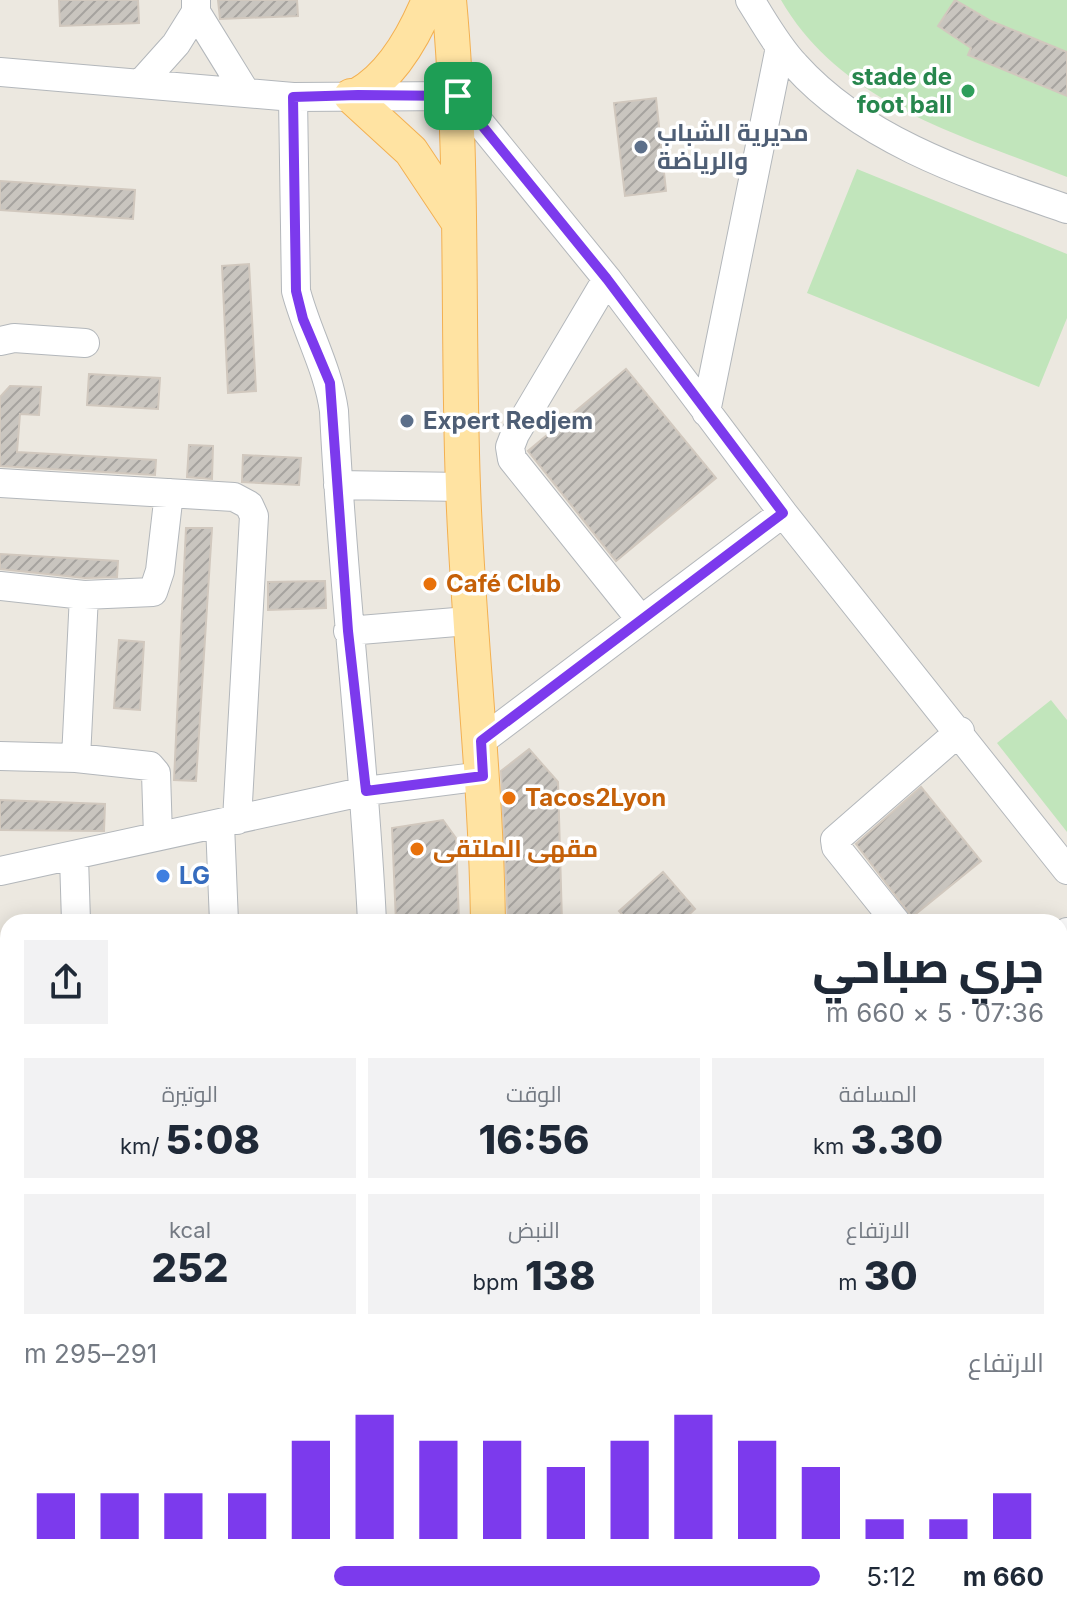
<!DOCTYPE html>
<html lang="ar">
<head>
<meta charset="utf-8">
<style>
	body { margin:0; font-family:Inter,Cairo,sans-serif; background:#f2f2f3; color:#1f2937; direction:rtl; height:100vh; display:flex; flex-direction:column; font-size:30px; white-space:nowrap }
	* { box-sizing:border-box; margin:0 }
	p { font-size:26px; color:#747a83 }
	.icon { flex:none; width:44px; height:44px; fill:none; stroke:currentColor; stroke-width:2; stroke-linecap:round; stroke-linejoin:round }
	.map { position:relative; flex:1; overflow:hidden; direction:ltr }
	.side { position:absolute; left:0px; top:914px; width:1068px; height:710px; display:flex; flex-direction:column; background:#fff; border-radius:24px 24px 0 0; box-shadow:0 4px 20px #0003; direction:rtl }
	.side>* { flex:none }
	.pin { position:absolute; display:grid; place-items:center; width:68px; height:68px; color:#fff; margin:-34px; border-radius:16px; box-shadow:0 4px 12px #0006 }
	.round { display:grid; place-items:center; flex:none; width:84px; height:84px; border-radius:0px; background:#f2f2f3 }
	.head { display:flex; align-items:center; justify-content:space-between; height:136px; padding:0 24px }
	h1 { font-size:44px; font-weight:800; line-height:60px }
	.metrics { display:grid; grid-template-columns:repeat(3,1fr); gap:12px; height:136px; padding:8px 24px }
	.metrics div { display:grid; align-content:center; border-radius:0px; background:#f2f2f3; text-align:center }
	.metrics b { font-size:40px; font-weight:800 }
	.metrics small { font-size:22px; font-weight:400 }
	.metrics p { font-size:22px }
	.chart { height:224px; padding:16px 24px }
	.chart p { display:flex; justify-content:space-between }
	.chart svg { width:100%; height:144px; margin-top:8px; stroke:#7c3aed; stroke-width:6 }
	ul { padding:0 24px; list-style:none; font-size:26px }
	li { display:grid; grid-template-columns:128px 96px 1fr; align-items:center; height:60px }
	li i { height:20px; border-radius:10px; background:#7c3aed }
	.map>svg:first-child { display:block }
</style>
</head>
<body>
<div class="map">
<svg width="1067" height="1623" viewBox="0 0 1067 1623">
	<defs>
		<pattern id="building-hatch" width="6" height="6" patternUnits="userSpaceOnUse" patternTransform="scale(2)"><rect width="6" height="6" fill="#c9c5bf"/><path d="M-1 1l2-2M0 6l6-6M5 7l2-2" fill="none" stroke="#a6a39f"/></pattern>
	</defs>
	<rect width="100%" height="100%" fill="#ece8e0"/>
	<!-- education -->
	<path fill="#ded9d1" d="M1060 1581H1067V1623H1043V1616H1060Z"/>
	<!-- pitch -->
	<path fill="#c1e5bb" d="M781 0H1067V177C962 135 842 105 781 0Z
		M857 169 1067 254V318L1039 387 807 293Z
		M1051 700 1067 720V832L997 743Z"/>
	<!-- building -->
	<path fill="url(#building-hatch)" stroke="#d1c8be" stroke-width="2" d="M59 0H138L139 23 60 26Z
		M218 0H297L298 16 220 19Z
		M955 0 991 21 1067 52V96L968 55 971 48 938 26Z
		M656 98 666 191 625 196 614 103Z
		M0 181 135 190 133 219 0 210Z
		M249 264 256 391 228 393 222 266Z
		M626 369 716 478 616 561 528 451Z
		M89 374 160 378 158 409 87 405Z
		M10 386 41 387 39 415 20 414 17 452 156 460 155 475 0 466V397Z
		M189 445 213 446 212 479 187 477Z
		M243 455 301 458 299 485 242 482Z
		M186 528H212L196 781 174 780Z
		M0 554 118 561 117 577 85 578 0 569Z
		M325 581 326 608 268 610V582Z
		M119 640 144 642 140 710 114 708Z
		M529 749 558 782 562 922H508L501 771Z
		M921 787 981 861 912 917 856 844Z
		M0 800 105 804 104 831 0 830Z
		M443 820 456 838 459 922H396L392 828Z
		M663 872 695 909 681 922H629L619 911Z"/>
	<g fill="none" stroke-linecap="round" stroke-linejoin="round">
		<defs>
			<path id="minor" d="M196 0V12L246 93
				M750 0C764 22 777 46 795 65 864 142 972 176 1067 209
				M0 72 293 97 458 96 607 279 783 513 1067 870
				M142 82 176 44 196 12
				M293 97 296 291C307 333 328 368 334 411 342 582 364 751 372 922
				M607 279 515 434 510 447 512 459 641 620
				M0 341 14 338 85 343
				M706 412 780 47
				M0 483 234 497 249 505 254 516 237 820
				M338 485 463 487
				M0 586 84 595 153 592 160 571 169 493
				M348 631 468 621
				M481 741 783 513
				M0 756 76 758 150 766 156 773 158 836
				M76 758 84 595
				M220 824 224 922
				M74 857 76 922
				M0 871 366 791 483 776
				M896 922 836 847 835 840 960 731
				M1060 938 1067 932
				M0 1028 8 1027
				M1060 1161 1067 1155
				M1060 1301H1067
				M0 1333 8 1332
				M1060 1389H1067
				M0 1499H8
				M1060 1547H1067
				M109 1616 110 1623
				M257 1616V1623
				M405 1616 406 1623
				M693 1616V1623
				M1023 1616V1623
				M454 1623 513 1619"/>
			<path id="major" d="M449 0C464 161 457 324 463 486 468 631 486 776 488 922
				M358 95C392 76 414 36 429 0
				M351 96 411 151 457 220
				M513 1616V1623"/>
		</defs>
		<!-- minor casing -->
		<use href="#minor" stroke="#b3b7bb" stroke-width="30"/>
		<!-- major casing -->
		<use href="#major" stroke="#f3b051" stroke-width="36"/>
		<!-- minor -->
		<use href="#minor" stroke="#fff" stroke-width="28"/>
		<!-- major -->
		<use href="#major" stroke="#ffe3a2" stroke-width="34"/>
	</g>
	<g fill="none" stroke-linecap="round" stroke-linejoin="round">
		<defs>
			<path id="route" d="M358 95 458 96 607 279 783 513 481 741 483 776 366 791 348 631 330 383 303 319 296 291 293 97Z"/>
		</defs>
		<!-- route casing -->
		<use href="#route" stroke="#fff" stroke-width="16"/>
		<!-- route -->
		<use href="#route" stroke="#7c3aed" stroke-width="10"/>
	</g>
	<!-- markers -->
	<circle fill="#2e9e5b" stroke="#fff" stroke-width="3" cx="968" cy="91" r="8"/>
	<g fill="#5c6f8a" stroke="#fff" stroke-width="3">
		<circle cx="641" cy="147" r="8"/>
		<circle cx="407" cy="421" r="8"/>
	</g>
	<g fill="#e8710a" stroke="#fff" stroke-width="3">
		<circle cx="430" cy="584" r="8"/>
		<circle cx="509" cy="798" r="8"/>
		<circle cx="417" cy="849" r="8"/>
	</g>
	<circle fill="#3f7fe0" stroke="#fff" stroke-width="3" cx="163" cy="876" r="8"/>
	<g text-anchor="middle" stroke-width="7" stroke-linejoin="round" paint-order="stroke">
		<!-- leisure labels -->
		<g font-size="24" font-weight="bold" fill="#27864d" stroke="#fff" text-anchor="end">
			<text x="952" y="85">stade de<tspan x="952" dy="28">foot ball</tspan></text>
		</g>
		<!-- service labels -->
		<g font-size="24" font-weight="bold" fill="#4e5e75" stroke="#fff" text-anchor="start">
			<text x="657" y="141">مديرية الشباب<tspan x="657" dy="28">والرياضة</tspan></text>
			<text x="423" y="429">Expert Redjem</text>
		</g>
		<!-- food labels -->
		<g font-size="24" font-weight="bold" fill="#c56008" stroke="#fff" text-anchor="start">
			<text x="446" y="592">Café Club</text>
			<text x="525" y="806">Tacos2Lyon</text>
			<text x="433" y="857">مقهى الملتقى</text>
		</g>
		<!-- shop labels -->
		<g font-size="24" font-weight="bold" fill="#366cbe" stroke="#fff" text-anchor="start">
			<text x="179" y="884">LG</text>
		</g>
	</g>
</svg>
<div class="pin" style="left:458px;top:96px;background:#1e9e55"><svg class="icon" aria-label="arrive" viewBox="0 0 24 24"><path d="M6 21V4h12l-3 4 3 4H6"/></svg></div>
<section class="side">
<div class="head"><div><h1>جري صباحي</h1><p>07:36 · 5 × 660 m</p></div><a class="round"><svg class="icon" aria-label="share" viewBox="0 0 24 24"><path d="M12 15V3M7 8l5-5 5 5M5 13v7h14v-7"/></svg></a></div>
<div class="metrics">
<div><p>المسافة</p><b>3.30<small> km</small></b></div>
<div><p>الوقت</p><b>16:56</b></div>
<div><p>الوتيرة</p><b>5:08<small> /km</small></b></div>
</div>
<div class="metrics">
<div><p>الارتفاع</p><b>30<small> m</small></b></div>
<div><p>النبض</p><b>138<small> bpm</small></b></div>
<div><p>kcal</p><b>252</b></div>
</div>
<div class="chart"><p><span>الارتفاع</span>291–295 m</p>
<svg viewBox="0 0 160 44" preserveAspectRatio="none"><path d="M5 44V30M15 44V30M25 44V30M35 44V30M45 44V14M55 44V6M65 44V14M75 44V14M85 44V22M95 44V14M105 44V6M115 44V14M125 44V22M135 44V38M145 44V38M155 44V30"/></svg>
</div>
<ul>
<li><b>660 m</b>5:12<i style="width:61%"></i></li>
</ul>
</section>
</div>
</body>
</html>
